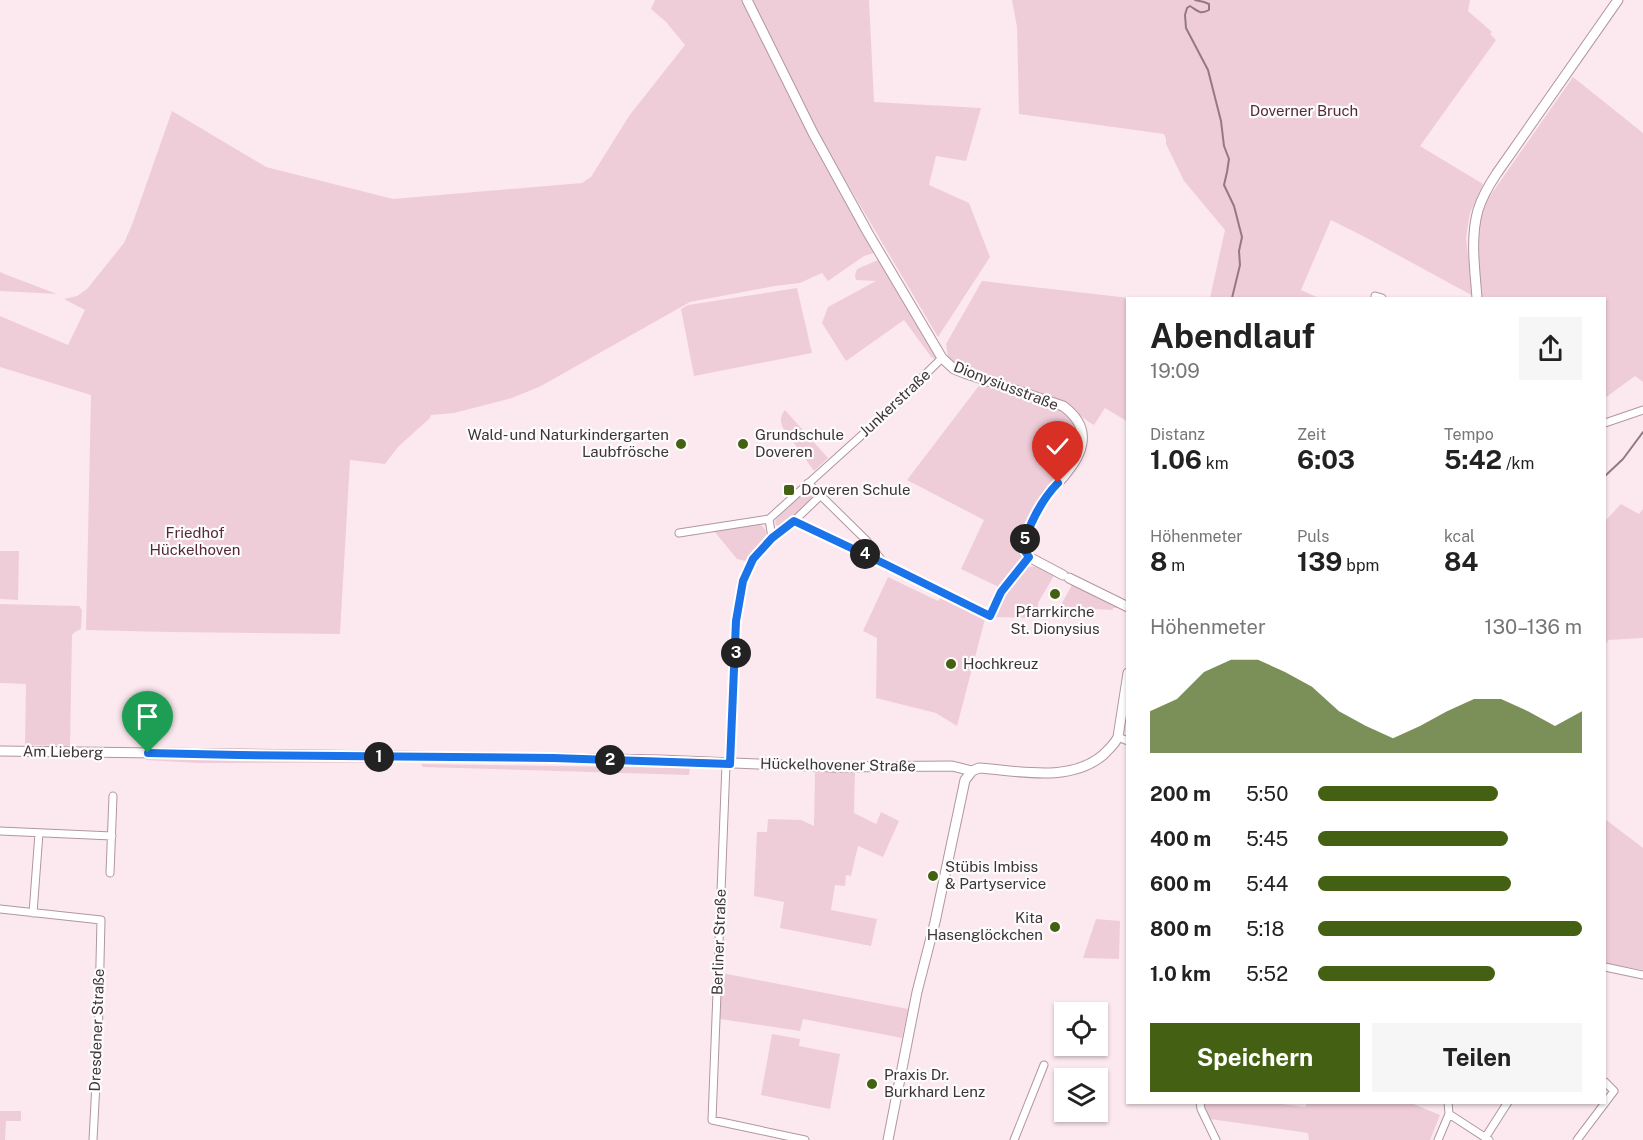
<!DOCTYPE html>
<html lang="de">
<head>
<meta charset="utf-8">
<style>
	body { margin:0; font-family:"Public Sans",sans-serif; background:#f6f6f6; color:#222; height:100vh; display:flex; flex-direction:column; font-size:22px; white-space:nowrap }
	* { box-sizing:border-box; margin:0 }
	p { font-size:20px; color:#767676 }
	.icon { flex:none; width:33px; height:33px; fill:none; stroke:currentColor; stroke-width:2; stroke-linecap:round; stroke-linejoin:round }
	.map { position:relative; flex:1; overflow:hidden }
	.panel { position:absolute; left:1126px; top:297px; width:480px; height:807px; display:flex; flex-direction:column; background:#fff; border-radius:0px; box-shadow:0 2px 4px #0004 }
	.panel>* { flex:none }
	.fabs { position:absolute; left:1054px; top:1002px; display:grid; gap:12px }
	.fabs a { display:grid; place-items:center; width:54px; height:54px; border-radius:0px; background:#fff; box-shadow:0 2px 4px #0004; font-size:30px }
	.pin { position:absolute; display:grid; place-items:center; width:51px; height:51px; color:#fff; margin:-62px -26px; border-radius:50% 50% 50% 0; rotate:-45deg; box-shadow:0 0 6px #0007 }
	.pin .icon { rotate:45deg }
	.km { position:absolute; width:30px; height:30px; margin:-15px; border-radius:50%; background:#222; color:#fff; font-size:16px; line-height:30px; text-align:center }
	.round { display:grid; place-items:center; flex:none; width:63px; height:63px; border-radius:0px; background:#f6f6f6 }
	.headline { display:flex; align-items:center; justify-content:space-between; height:102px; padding:0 24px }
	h1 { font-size:33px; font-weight:700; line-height:45px }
	.stats { display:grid; grid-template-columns:repeat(3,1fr); gap:9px; height:102px; padding:6px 24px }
	.stats div { display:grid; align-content:center }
	.stats b { font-size:26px; font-weight:700 }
	.stats small { font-size:16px; font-weight:400 }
	.stats p { font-size:16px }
	.chart { height:168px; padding:12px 24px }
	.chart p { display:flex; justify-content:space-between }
	.chart svg { width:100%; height:108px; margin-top:6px; fill:#446113; opacity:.7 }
	.button { display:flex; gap:12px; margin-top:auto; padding:12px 24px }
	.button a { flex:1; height:69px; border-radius:0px; background:#446113; color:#fff; font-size:24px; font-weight:700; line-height:69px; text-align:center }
	.button a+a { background:#f6f6f6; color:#222 }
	ul { padding:0 24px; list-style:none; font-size:20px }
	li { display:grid; grid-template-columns:96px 72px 1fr; align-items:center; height:45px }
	li i { height:15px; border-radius:8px; background:#446113 }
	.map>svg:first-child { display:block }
</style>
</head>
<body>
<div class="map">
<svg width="1643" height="1140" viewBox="0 0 1643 1140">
	<rect width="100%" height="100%" fill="#fce9ef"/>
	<!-- green -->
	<path fill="#efcdd8" d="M655 0H743L807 131 937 359 932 358 904 320 846 361 822 323 828 307 876 281 856 280 855 275 857 269 878 260 874 253 864 256 828 281 822 273 800 283 775 286 690 302 541 386 512 398 454 413 431 415 430 418 398 447 385 464 350 460 340 634 168 632 86 630 91 395 0 367V316L68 345 85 310 64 299 77 296 87 289 124 243 133 222 172 111 266 167 393 199 582 183 591 177 629 116 685 45 666 22 651 9Z
		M751 0H869L874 102 981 108 966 161 936 156 929 185 969 203 990 257 938 337 815 129Z
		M1012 0H1470L1468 11 1492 32 1490 34 1496 40 1420 146 1483 184 1470 213 1466 238 1473 296 1363 236 1331 220 1301 290 1319 298H1210L1225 230 1184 181 1166 144V139L1164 134 1019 114 1017 27Z
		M1573 77 1643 133V382L1635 376 1605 398V298H1480L1477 240 1483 206Z
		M0 272 7 275 57 294 0 291Z
		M982 281 1129 298H1128V422L1105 408 1094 425C1084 420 1078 412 1069 406L983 376 956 365 951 362 948 357 946 344Z
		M797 288 812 353 694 376 681 309 688 305Z
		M981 383 1063 410 1074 419 1079 432 1078 446 1020 547 1023 559 1001 588 961 569 984 520 907 480Z
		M785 410 828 458 814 471 783 428C780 421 780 416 785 410Z
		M808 491 813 494 812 499 783 525 779 527 776 525 775 521 777 518 804 492Z
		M1621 504 1639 514 1643 509V638L1608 640 1605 646V521Z
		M757 523C778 533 757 549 750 562L737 559 714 531Z
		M0 551H19L18 600 0 599Z
		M1039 566 1055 574 1038 603V618L992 617 1007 591 1026 567Z
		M888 577 938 601 941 597 985 619 957 726 936 713 876 698 877 638 863 631Z
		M1072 585 1119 608H1113V610L1093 609 1092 614 1085 610 1083 618 1053 619Z
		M0 604 79 606 82 610 81 629 75 632 72 635 70 746 25 745 26 684 0 683Z
		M146 755 165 758 198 759 376 761V763H198L146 760Z
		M421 764 690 768 689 775 423 767Z
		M815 771H855L854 813 876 824 881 812 899 821 883 857 858 846 851 876 846 875 845 886 835 885 831 910 877 919 871 946 780 928 784 902 754 896 757 832H767L768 819 801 820 814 826Z
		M1605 819 1643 848V970L1605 963Z
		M1096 919 1120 921 1119 959 1083 958Z
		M722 973 908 1009 902 1038 803 1019 800 1031 720 1019Z
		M772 1034 800 1039 799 1046 840 1054 830 1109 761 1095Z
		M1308 1102 1411 1103 1440 1115 1430 1140H1309L1308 1133 1210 1119 1204 1103H1274L1305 1107Z
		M0 1111H21V1121H6L5 1140H0Z"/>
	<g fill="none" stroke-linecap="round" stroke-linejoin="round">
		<!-- stream -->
		<path stroke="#947982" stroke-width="2" d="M1195 0 1204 2 1209 4V10C1200 15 1198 11 1190 6L1187 8 1185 15 1186 28 1208 70 1221 121 1224 146 1229 159 1227 172 1224 185 1234 206 1242 237 1239 251 1240 265 1232 298
			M1605 476 1623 459 1643 432"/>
		<defs>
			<path id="street" d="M1375 298V296L1382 298
				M1605 423 1643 410
				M808 483 866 540 883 562
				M769 519 883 416 942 358
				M769 519 772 538
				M794 521 885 564 990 616 1001 592 1029 557
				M679 533 769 519
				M1118 737 1128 741
				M726 764 712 1120 805 1140
				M730 764 737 621 743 581 753 559 772 538 794 521 821 495
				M0 831 112 836
				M110 873 113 796
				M0 909 101 920 98 1046 93 1140
				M33 913 39 833
				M1605 967 1643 975
				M1200 1102 1201 1109 1216 1140
				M1449 1114 1489 1140
				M1485 1138 1508 1102
				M1014 1140 1044 1065
				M1438 1140 1449 1114 1448 1102
				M1577 1140 1614 1091 1605 1082"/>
			<path id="secondary" d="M747 0 813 133 868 233 942 358 954 369 964 373 1063 406C1089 425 1087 447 1068 471 1062 480 1053 487 1046 496 1036 512 1028 529 1022 547L1025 553 1029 557 1063 575
				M1477 298C1475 269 1470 239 1478 210 1482 197 1489 185 1497 173L1618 0
				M1069 578 1128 607
				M0 751 553 758 660 760 835 767 952 766 972 771 979 768C1019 771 1070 783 1103 755 1109 749 1115 744 1118 737L1128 673
				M888 1140 917 992 935 922 965 780 972 771"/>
		</defs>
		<!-- street casing -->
		<use href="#street" stroke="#b1969f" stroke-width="9"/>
		<!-- secondary casing -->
		<use href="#secondary" stroke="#b1969f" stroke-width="11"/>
		<!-- street -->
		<use href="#street" stroke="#fff" stroke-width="7"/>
		<!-- secondary -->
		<use href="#secondary" stroke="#fff" stroke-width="9"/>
	</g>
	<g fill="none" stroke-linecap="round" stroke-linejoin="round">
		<defs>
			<path id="route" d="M148 753 239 755 553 758 730 764 736 621 743 581 753 559 772 538 794 521 885 564 990 616 1001 592 1029 557 1022 547C1030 524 1040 501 1058 483"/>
		</defs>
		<!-- route casing -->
		<use href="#route" stroke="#fff" stroke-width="12"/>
		<!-- route -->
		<use href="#route" stroke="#1a73e8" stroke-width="8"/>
	</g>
	<!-- markers -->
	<g fill="#446113" stroke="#fcfcfc" stroke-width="2">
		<circle cx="681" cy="444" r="6"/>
		<circle cx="743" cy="444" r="6"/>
		<rect x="783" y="484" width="12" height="12" rx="3"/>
		<circle cx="1055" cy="594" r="6"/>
		<circle cx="951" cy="664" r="6"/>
		<circle cx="933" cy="876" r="6"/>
		<circle cx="1055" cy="927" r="6"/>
		<circle cx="872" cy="1084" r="6"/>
	</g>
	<g text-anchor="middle" stroke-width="4.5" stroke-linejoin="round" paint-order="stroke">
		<!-- park labels -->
		<g font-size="15" fill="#552739" stroke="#fcfcfc">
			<text x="1304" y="116">Doverner Bruch</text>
			<text x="195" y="538">Friedhof<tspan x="195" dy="17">Hückelhoven</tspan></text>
		</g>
		<!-- street labels -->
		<g font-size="15" fill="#3d3236" stroke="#fcfcfc">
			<text transform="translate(1006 386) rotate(21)" y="5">Dionysiusstraße</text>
			<text transform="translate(895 403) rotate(-43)" y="5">Junkerstraße</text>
			<text transform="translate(63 752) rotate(1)" y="5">Am Lieberg</text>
			<text transform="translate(838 765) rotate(1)" y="5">Hückelhovener Straße</text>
			<text transform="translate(719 942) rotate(-88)" y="5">Berliner Straße</text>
			<text transform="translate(97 1030) rotate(-88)" y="5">Dresdener Straße</text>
		</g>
		<!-- poi labels -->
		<g font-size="15" fill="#3d3236" stroke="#fcfcfc" text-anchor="start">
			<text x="669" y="440" text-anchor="end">Wald- und Naturkindergarten<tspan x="669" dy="17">Laubfrösche</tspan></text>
			<text x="755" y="440">Grundschule<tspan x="755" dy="17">Doveren</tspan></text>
			<text x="801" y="495">Doveren Schule</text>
			<text x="1055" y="617" text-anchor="middle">Pfarrkirche<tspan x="1055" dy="17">St. Dionysius</tspan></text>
			<text x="963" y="669">Hochkreuz</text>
			<text x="945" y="872">Stübis Imbiss<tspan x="945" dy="17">&amp; Partyservice</tspan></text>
			<text x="1043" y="923" text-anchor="end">Kita<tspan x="1043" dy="17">Hasenglöckchen</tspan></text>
			<text x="884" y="1080">Praxis Dr.<tspan x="884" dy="17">Burkhard Lenz</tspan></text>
		</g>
	</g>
</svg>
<div class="fabs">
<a><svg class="icon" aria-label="locate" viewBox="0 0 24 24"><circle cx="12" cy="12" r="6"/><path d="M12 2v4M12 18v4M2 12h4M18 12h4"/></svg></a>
<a><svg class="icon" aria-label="layers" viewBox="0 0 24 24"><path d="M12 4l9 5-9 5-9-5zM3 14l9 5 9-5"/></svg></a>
</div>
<div class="pin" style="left:148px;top:753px;background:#1e9e55"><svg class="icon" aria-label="arrive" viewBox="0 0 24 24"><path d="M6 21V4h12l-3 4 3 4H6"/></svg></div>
<div class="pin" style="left:1058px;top:483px;background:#d93025"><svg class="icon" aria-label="check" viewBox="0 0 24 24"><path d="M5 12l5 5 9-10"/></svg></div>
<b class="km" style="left:379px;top:757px">1</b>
<b class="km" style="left:610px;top:760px">2</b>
<b class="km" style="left:736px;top:653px">3</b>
<b class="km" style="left:865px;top:554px">4</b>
<b class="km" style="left:1025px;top:539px">5</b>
<section class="panel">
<div class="headline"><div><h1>Abendlauf</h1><p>19:09</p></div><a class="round"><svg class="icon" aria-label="share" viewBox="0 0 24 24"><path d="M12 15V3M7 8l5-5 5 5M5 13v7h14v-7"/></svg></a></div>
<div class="stats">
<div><p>Distanz</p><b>1.06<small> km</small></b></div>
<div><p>Zeit</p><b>6:03</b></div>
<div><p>Tempo</p><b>5:42<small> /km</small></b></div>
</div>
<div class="stats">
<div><p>Höhenmeter</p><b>8<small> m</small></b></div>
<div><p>Puls</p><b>139<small> bpm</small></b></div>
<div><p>kcal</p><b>84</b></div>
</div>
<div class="chart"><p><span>Höhenmeter</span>130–136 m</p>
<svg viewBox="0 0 160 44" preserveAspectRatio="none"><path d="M0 44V27L10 22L20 11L30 6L40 6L50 11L60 17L70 27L80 33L90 38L100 33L110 27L120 22L130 22L140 27L150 33L160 27V44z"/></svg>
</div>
<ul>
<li><b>200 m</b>5:50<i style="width:68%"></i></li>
<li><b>400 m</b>5:45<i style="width:72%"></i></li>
<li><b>600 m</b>5:44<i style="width:73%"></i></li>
<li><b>800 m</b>5:18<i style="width:100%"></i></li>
<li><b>1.0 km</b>5:52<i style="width:67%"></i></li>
</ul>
<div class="button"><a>Speichern</a><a>Teilen</a></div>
</section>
</div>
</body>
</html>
